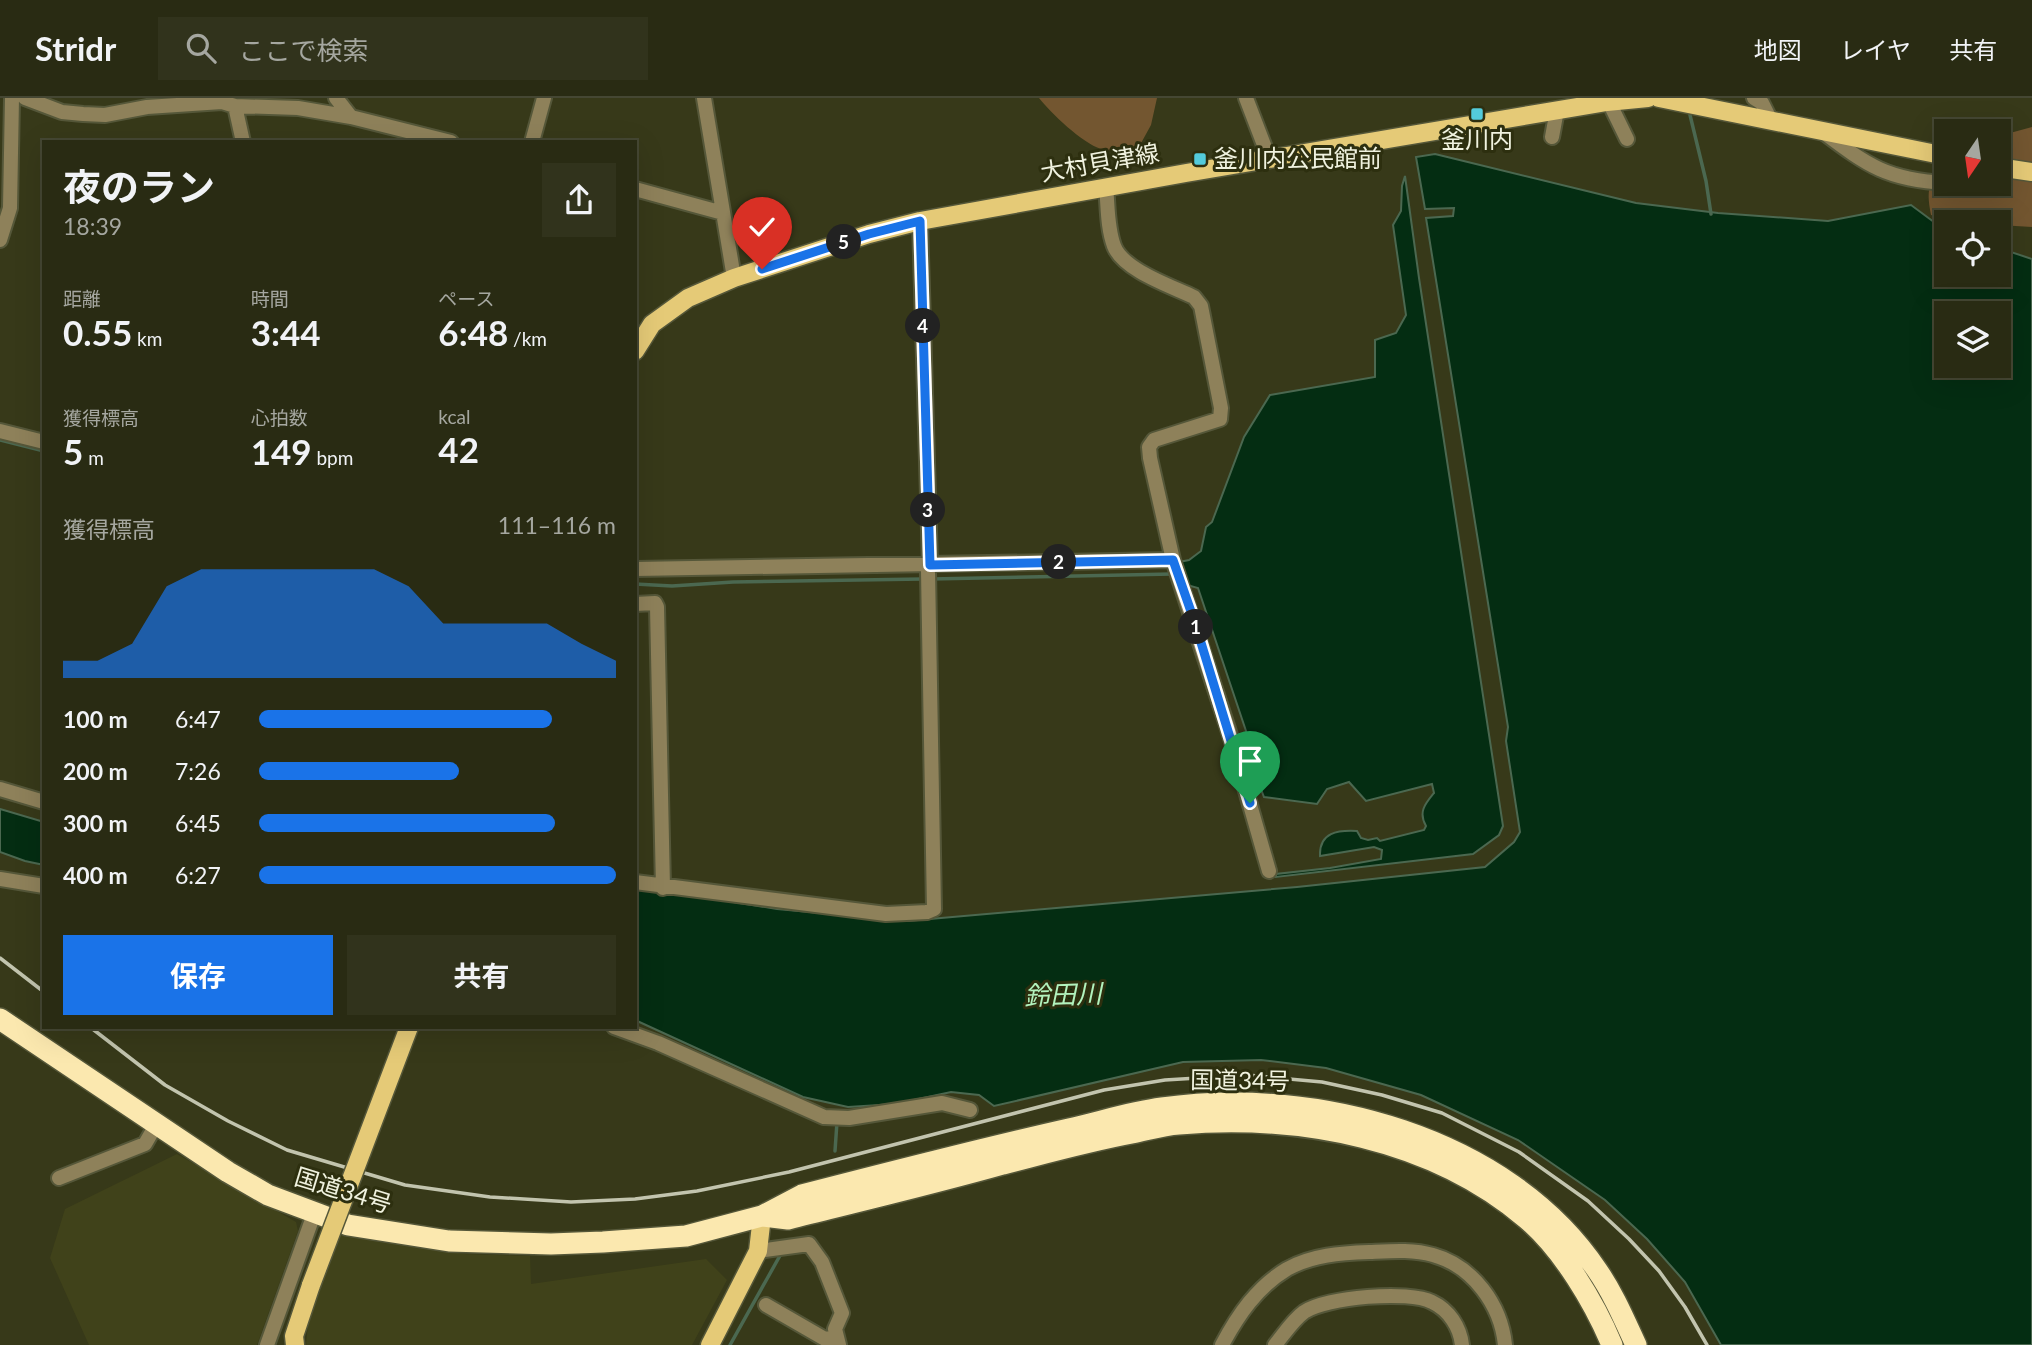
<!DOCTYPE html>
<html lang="ja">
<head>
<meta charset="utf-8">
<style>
	body { margin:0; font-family:Lato,"Noto Sans JP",sans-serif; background:#31331c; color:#f1f3f6; height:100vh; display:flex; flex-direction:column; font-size:26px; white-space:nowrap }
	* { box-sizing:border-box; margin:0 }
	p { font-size:23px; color:#a5a7a0 }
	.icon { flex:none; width:38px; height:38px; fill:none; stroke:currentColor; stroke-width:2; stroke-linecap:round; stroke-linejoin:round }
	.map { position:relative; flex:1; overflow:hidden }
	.sheet { position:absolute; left:42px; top:42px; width:595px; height:889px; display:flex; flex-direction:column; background:#292b13; border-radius:0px; box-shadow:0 7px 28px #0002,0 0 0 2px #454733 }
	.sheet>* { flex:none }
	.needle { width:46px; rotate:193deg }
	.tools { position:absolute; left:1934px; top:21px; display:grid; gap:14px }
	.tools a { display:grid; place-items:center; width:77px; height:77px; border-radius:0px; background:#292b13; box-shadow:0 7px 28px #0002,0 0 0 2px #454733; font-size:35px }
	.pin { position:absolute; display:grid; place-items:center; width:60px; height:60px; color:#fff; margin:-72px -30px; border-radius:50% 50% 50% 0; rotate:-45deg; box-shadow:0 0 7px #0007 }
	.pin .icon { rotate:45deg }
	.km { position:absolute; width:35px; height:35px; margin:-18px; border-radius:50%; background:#222; color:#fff; font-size:19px; line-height:35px; text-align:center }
	.round { display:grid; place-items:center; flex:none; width:74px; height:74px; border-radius:0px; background:#31331c }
	.headline { display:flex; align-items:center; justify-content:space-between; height:119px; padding:0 21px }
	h1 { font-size:38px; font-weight:700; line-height:52px }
	.figures { display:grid; grid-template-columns:repeat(3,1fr); gap:10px; height:119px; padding:7px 21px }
	.figures div { display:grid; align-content:center }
	.figures b { font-size:35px; font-weight:700 }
	.figures small { font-size:19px; font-weight:400 }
	.figures p { font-size:19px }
	.chart { height:196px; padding:14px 21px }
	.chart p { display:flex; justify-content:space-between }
	.chart svg { width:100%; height:126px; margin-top:7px; fill:#1a73e8; opacity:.7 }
	.cta { display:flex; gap:14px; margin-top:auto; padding:14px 21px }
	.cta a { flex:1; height:80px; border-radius:0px; background:#1a73e8; color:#fff; font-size:28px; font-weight:700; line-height:80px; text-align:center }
	.cta a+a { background:#31331c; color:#f1f3f6 }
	ul { padding:0 21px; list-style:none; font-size:23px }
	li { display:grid; grid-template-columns:112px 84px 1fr; align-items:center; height:52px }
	li i { height:18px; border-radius:9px; background:#1a73e8 }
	header { display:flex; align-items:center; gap:42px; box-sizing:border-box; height:98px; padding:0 35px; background:#292b13; border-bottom:2px solid #454733 }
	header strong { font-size:33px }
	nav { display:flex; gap:38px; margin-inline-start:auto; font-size:24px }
	.search { width:490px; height:63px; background:#31331c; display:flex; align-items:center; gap:18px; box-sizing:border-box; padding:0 24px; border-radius:0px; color:#a5a7a0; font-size:26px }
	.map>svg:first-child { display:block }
</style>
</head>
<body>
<header>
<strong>Stridr</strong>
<div class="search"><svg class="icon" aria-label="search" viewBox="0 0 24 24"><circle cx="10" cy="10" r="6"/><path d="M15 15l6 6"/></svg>ここで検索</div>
<nav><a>地図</a><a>レイヤ</a><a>共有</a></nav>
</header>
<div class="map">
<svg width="2032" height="1247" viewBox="0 0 2032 1247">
	<rect width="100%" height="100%" fill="#373919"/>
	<!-- built -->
	<path fill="#40421a" d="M177 1056 296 1124 298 1133 257 1247H89L50 1160 65 1111Z
		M339 1137 465 1156 530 1158 531 1186 706 1161 727 1182 692 1247H306L308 1226Z"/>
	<!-- forest -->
	<path fill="#735630" d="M1039 0H1157L1151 27 1140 47C1127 52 1114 55 1101 51 1082 45 1051 15 1039 0Z
		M2032 29V129L1999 127 1998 124H1963L1931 117C1926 92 1928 84 1946 65V86H1998L1999 38Z"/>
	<!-- water -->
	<path fill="#042d12" stroke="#4b6850" stroke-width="2" fill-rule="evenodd" d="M1435 56 1636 105 1718 115 1828 123 1911 107 1946 133V177H1998L1999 150 2032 161V1247H1721L1685 1184 1647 1141 1605 1102 1518 1042 1421 997 1326 970 1261 962 1183 964 994 1008 979 997 951 994 895 1006 848 1009 803 999 635 922V788L777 811 907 823 1297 789 1485 769 1514 744 1520 734 1506 643 1508 629 1426 120 1453 118 1454 110 1425 111 1416 59ZM1946 215H1998V268H1946Z
		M1405 78 1419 180 1503 728 1499 737 1473 756 1276 779V776L1330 770 1381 761 1382 752 1374 749 1320 758C1319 734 1338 732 1357 733L1361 740 1368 742 1377 740 1380 743 1424 732 1426 728C1418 714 1425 706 1434 695L1432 686 1366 703 1349 684 1327 691 1317 706 1264 699 1252 668 1246 633 1198 490 1187 487 1179 464 1189 462 1201 453 1206 429 1212 424 1244 339 1270 297 1375 279V242L1396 235 1406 217 1393 127 1401 113 1402 88Z
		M0 711 44 724V767L25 763 0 754Z"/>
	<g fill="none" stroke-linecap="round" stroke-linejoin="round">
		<!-- stream -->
		<path stroke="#4b6850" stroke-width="3.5" d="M1690 17 1706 83 1711 116
			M0 342 44 353
			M931 481 1172 476
			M635 486 672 488 733 484 923 481
			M835 1053 837 1024
			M730 1247 782 1154"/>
		<defs>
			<path id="minor" d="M25 0 62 14 83 16 105 17 147 9 222 4 235 8 298 10 351 19 451 44
				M336 0 351 19
				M704 0 734 180
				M1246 0 1269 60
				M1607 0 1627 41
				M1754 0 1762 5 1770 21
				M235 8 243 44
				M1823 34C1868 68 1888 82 1946 85
				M1552 39 1557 12
				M532 44 544 0
				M1106 88C1108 108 1107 129 1114 148 1123 172 1171 188 1194 199L1201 208 1221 310 1220 321 1154 342 1149 349 1150 360 1173 462 1230 637 1269 773
				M635 91 723 115
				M0 142 10 110 12 0
				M0 333 44 344
				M635 471 1173 462
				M635 506 655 505 657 509 663 790
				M0 691 44 704
				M0 781 44 788
				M635 784 886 816 927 814 934 811 928 473 930 467 920 123
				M614 929 658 945 824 1019 849 1020 942 1005 970 1012
				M59 1080 145 1046 156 1027
				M758 1153 809 1146 822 1164 842 1215 835 1231 839 1247
				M766 1207 825 1241 837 1239
				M267 1247 314 1116
				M1222 1247C1238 1217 1257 1189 1287 1171 1312 1157 1341 1155 1369 1154 1390 1153 1413 1151 1433 1157 1473 1168 1501 1207 1505 1247
				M1275 1247C1284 1236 1293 1222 1304 1214 1326 1199 1409 1192 1432 1204 1449 1212 1460 1229 1462 1247"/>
			<path id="major" d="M1659 0 1946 58
				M1998 69 2032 74
				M635 253 652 226 688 200 734 180 869 136 920 123 1186 75 1607 4 1648 0
				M295 1247 294 1238 311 1187
				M710 1247 758 1153 762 1118"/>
			<path id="highway" d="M0 921 228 1074 268 1097 348 1127 449 1143 551 1146 603 1144 686 1138 762 1118 802 1097C891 1074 980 1051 1069 1031 1100 1024 1131 1014 1162 1010 1314 988 1507 1038 1597 1172 1613 1195 1624 1221 1636 1247
				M762 1118 788 1121C860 1103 932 1086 1003 1066 1046 1055 1089 1043 1132 1035 1147 1032 1163 1027 1179 1026 1299 1016 1432 1040 1527 1121 1563 1152 1594 1204 1612 1247"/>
		</defs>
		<!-- minor casing -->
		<use href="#minor" stroke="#555739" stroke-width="18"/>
		<!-- major casing -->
		<use href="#major" stroke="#555739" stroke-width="21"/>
		<!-- highway casing -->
		<use href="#highway" stroke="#555739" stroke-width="24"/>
		<!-- minor -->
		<use href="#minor" stroke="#8e815a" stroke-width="14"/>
		<!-- major -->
		<use href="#major" stroke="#e5ca77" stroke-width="18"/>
		<!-- highway -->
		<use href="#highway" stroke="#fbe8af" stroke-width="21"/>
		<!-- rail -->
		<path stroke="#c2c4ae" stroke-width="3.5" d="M0 860 44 894
			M90 929 165 987 228 1023 287 1052 405 1087 490 1099 571 1104 635 1101 697 1093 789 1074 1104 992 1165 982 1247 977 1322 984 1382 997 1442 1015 1519 1054 1588 1103 1629 1141 1659 1173 1685 1209 1707 1247"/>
		<defs>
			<path id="major-bridge" d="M311 1187 409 929"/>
		</defs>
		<!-- major-bridge casing -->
		<use href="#major-bridge" stroke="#555739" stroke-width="21" stroke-linecap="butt"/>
		<!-- major-bridge -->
		<use href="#major-bridge" stroke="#e5ca77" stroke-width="18"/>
	</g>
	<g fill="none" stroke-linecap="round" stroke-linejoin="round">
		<defs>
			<path id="route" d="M762 171 869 136 920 123 930 467 1173 462 1195 525 1250 705"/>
		</defs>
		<!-- route casing -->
		<use href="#route" stroke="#fff" stroke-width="14"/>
		<!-- route -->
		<use href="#route" stroke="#1a73e8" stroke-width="9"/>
	</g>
	<!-- markers -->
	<g fill="#53cbdb" stroke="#2d2f0f" stroke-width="2.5">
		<rect x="1470" y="9" width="14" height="14" rx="3.5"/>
		<rect x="1193" y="54" width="14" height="14" rx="3.5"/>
	</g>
	<g text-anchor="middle" stroke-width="6" stroke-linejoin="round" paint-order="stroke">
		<!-- poi labels -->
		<g font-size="24" fill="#f0f2df" stroke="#2d2f0f">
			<text x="1477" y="50">釜川内</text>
			<text x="1214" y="69" text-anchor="start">釜川内公民館前</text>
		</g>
		<!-- street labels -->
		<g font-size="24" fill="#f0f2df" stroke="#2d2f0f">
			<text transform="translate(1100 65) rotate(-10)" y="8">大村貝津線</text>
			<text transform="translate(1240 983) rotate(1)" y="8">国道34号</text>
			<text transform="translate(343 1093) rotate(17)" y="8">国道34号</text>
		</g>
		<!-- water labels -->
		<g font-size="26" font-style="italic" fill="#b2f3be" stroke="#2d2f0f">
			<text transform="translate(1063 897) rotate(-2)" y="9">鈴田川</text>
		</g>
	</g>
</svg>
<div class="tools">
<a><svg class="needle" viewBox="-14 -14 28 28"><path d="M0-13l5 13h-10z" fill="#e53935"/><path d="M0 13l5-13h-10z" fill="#a5a7a0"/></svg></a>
<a><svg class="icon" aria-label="locate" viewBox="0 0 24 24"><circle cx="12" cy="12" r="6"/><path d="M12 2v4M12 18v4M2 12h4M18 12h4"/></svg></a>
<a><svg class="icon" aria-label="layers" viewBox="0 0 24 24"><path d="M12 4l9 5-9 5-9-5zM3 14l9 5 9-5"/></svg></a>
</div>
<div class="pin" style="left:1250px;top:705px;background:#1e9e55"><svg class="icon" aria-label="arrive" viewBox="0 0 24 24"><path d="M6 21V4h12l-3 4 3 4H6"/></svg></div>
<div class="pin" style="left:762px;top:171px;background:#d93025"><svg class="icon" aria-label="check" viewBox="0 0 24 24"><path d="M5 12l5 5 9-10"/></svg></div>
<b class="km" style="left:1196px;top:529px">1</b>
<b class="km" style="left:1059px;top:464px">2</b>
<b class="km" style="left:928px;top:412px">3</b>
<b class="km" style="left:923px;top:228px">4</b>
<b class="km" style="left:844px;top:144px">5</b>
<section class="sheet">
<div class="headline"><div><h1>夜のラン</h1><p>18:39</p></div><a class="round"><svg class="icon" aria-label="share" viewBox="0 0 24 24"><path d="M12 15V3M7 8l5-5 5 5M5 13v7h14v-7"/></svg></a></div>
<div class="figures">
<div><p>距離</p><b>0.55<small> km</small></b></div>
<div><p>時間</p><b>3:44</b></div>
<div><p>ペース</p><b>6:48<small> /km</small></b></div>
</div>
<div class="figures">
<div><p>獲得標高</p><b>5<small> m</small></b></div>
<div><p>心拍数</p><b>149<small> bpm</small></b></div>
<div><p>kcal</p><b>42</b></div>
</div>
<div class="chart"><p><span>獲得標高</span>111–116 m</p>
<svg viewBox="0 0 160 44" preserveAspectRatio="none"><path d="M0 44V38L10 38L20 32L30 12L40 6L50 6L60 6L70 6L80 6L90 6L100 12L110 25L120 25L130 25L140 25L150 32L160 38V44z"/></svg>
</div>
<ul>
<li><b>100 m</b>6:47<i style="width:82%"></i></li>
<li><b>200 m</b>7:26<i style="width:56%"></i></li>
<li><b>300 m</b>6:45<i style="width:83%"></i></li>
<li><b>400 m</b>6:27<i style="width:100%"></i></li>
</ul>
<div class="cta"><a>保存</a><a>共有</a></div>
</section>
</div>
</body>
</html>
